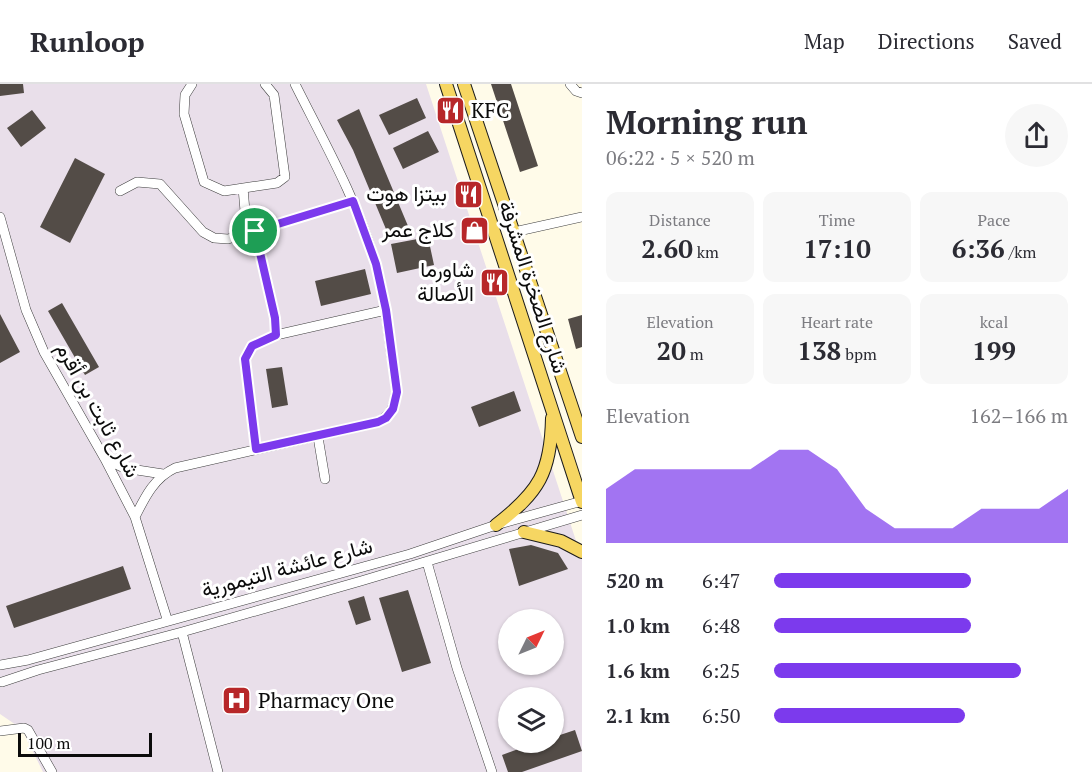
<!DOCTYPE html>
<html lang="en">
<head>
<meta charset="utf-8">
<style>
	body { margin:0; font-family:"PT Serif",Vazirmatn,serif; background:#f7f7f7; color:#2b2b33; height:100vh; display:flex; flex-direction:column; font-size:22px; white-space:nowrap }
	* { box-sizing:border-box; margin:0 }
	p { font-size:20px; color:#7c7c81 }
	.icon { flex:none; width:33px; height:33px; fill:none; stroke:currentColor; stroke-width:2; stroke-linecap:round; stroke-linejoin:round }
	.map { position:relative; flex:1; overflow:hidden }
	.drawer { display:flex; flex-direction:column; background:#fff; width:510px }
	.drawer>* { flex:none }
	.needle { width:39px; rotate:47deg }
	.fabs { position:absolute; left:498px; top:525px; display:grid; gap:12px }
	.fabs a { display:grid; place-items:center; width:66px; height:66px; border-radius:50%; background:#fff; box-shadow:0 2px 4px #0004; font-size:30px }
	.scale { position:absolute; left:18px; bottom:15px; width:134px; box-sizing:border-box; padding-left:6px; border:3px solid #0b0b0b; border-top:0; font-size:16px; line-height:21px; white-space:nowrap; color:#0b0b0b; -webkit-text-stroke:4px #fff; paint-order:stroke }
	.pin { position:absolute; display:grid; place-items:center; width:51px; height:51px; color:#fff; margin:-26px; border:3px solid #fff; border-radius:50%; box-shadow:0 2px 6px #0007 }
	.round { display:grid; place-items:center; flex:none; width:63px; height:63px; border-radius:32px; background:#f7f7f7 }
	.headline { display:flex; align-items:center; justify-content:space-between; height:102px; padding:0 24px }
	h1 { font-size:33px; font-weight:700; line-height:45px }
	.stats { display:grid; grid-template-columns:repeat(3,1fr); gap:9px; height:102px; padding:6px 24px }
	.stats div { display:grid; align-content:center; border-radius:12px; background:#f7f7f7; text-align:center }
	.stats b { font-size:26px; font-weight:700 }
	.stats small { font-size:16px; font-weight:400 }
	.stats p { font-size:16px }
	.chart { height:168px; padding:12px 24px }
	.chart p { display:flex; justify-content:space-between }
	.chart svg { width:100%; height:108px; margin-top:6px; fill:#7c3aed; opacity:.7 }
	ul { padding:0 24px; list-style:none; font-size:20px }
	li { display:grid; grid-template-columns:96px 72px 1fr; align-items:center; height:45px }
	li i { height:15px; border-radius:8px; background:#7c3aed }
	header { display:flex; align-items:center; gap:36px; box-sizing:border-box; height:84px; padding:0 30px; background:#fff; border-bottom:2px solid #e1e1e2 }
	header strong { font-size:28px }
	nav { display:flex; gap:33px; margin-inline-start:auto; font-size:21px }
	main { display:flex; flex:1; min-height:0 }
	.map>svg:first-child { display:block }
</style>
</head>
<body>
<header>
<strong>Runloop</strong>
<nav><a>Map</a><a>Directions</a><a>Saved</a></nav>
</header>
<main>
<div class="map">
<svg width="582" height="688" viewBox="0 0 582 688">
	<rect width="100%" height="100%" fill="#fffbe9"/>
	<!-- industrial -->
	<path fill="#e9dfea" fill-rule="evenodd" d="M0 0H426L582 475V688H43L22 645 0 630ZM508 536H554V580H508ZM508 614H554V658H508Z"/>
	<!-- building -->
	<path fill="#534c47" d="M0 0H23L24 9 0 12Z
		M491 0H511L538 82 520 88Z
		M417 14 426 34 389 51 379 31Z
		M359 25 408 142 388 150 353 66 337 36Z
		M32 26 46 44 21 63 7 44Z
		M428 47 439 68 403 85 393 64Z
		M75 74 105 90 70 159 40 143Z
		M428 153 434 181 397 189 391 160Z
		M365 185 371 210 321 222 315 197Z
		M62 219 99 283 85 291 48 227Z
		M0 230 20 268 0 279Z
		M582 231V263L576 265 568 235Z
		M282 283 288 321 272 324 266 285Z
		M514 307 521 327 479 343 471 323Z
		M531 461 558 469 568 485 519 502 509 465Z
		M123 482 131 505 14 544 6 522Z
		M408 506 431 579 402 588 379 514Z
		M364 512 371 536 356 541 348 517Z
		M575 646 582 667 522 688H508L502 671 538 658H554V653Z"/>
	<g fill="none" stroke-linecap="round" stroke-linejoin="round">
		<defs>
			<path id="minor" d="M192 0 185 11 184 30 204 98 224 107 277 99 285 93 274 11 265 0
				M570 0 576 7 582 9
				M243 104 247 150
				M120 107 137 98 160 100 203 148 214 154 228 155 353 117
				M0 133 26 226 44 268 105 375 135 433 167 535
				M255 147 275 234 276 251
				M514 148 582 133
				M318 353 325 395
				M256 365 245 275 252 262 276 251 386 226
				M105 375 124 384 163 390
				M135 433C145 413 154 394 175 384L378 338C405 324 395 293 391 268 387 238 384 207 375 178 357 116 324 58 295 0
				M427 478 457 584 492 688
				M182 548 218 688
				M0 581 28 576 410 470 496 441 582 417
				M2 598 38 586 182 548 361 497 582 431
				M0 647 24 644 28 646 52 688"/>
			<path id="major" d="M446 0 582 418
				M464 0 582 353
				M496 441C539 408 551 388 552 334
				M524 448 561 457 582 468"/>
		</defs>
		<!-- minor casing -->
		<use href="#minor" stroke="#3e3e3e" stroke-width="10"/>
		<!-- major casing -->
		<use href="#major" stroke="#1c1c1c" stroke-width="14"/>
		<!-- minor -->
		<use href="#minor" stroke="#fff" stroke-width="9"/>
		<!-- major -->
		<use href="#major" stroke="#f6d662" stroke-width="12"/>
	</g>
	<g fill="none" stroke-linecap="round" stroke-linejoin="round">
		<defs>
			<path id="route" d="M353 117 376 180 386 226 397 308 393 325 386 334 378 338 256 365 245 275 252 262 276 251 275 234 255 147Z"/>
		</defs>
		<!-- route casing -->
		<use href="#route" stroke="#fff" stroke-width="12"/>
		<!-- route -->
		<use href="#route" stroke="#7c3aed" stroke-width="8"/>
	</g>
	<!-- icons -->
	<defs>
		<symbol id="restaurant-square" viewBox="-11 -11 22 22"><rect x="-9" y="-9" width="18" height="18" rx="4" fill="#b72729" stroke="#fff"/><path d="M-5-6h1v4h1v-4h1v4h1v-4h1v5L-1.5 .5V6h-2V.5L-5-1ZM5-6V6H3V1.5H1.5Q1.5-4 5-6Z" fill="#fff"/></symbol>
		<symbol id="shop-square" viewBox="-11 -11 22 22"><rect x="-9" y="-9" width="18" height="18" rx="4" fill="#b72729" stroke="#fff"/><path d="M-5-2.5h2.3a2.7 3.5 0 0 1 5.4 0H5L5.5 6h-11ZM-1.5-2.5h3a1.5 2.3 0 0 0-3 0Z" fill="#fff"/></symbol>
		<symbol id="hospital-square" viewBox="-11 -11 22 22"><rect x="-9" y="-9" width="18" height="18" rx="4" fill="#b72729" stroke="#fff"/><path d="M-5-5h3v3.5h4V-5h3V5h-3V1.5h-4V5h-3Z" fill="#fff"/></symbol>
	</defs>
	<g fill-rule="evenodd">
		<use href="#restaurant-square" x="434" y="10" width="33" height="33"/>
		<use href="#restaurant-square" x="452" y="94" width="33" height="33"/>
		<use href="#shop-square" x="458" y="130" width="33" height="33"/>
		<use href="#restaurant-square" x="478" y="182" width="33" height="33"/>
		<use href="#hospital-square" x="220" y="600" width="33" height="33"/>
	</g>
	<g text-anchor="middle" stroke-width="6" stroke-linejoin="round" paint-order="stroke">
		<!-- poi labels -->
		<g font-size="21" fill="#0b0b0b" stroke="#fff" text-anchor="end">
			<text x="471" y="34" text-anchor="start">KFC</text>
			<text x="447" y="117">بيتزا هوت</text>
			<text x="454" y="153">كلاج عمر</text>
			<text x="474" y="193">شاورما<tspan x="474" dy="24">الأصالة</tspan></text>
			<text x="258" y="624" text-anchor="start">Pharmacy One</text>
		</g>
		<!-- street labels -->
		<g font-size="21" fill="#0b0b0b" stroke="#fff">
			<text transform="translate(533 203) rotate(72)" y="7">شارع الصخرة المشرفة</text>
			<text transform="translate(98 326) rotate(61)" y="7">شارع ثابت بن أقرم</text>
			<text transform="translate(287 484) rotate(-15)" y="7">شارع عائشة التيمورية</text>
		</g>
	</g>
</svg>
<div class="fabs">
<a><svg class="needle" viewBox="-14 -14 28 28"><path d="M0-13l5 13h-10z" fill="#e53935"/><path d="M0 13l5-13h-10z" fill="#7c7c81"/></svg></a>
<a><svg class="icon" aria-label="layers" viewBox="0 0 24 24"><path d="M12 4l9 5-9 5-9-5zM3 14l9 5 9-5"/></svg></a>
</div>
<div class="scale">100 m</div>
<div class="pin" style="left:255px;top:147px;background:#1e9e55"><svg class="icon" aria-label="arrive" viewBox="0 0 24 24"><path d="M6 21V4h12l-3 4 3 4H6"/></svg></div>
</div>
<section class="drawer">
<div class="headline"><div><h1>Morning run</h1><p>06:22 · 5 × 520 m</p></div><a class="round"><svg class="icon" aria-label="share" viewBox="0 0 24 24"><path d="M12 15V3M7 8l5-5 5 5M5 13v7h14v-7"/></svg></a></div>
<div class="stats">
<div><p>Distance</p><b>2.60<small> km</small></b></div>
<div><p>Time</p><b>17:10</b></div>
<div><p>Pace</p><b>6:36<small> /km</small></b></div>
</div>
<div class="stats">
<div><p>Elevation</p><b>20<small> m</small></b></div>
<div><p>Heart rate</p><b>138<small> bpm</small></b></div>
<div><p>kcal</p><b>199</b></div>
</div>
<div class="chart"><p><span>Elevation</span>162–166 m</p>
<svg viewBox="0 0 160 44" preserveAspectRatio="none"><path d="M0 44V22L10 14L20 14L30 14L40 14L50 14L60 6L70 6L80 14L90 30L100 38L110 38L120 38L130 30L140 30L150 30L160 22V44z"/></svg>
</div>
<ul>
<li><b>520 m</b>6:47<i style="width:67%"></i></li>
<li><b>1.0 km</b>6:48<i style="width:67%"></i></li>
<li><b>1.6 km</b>6:25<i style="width:84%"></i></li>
<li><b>2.1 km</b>6:50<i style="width:65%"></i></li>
</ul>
</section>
</main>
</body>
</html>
